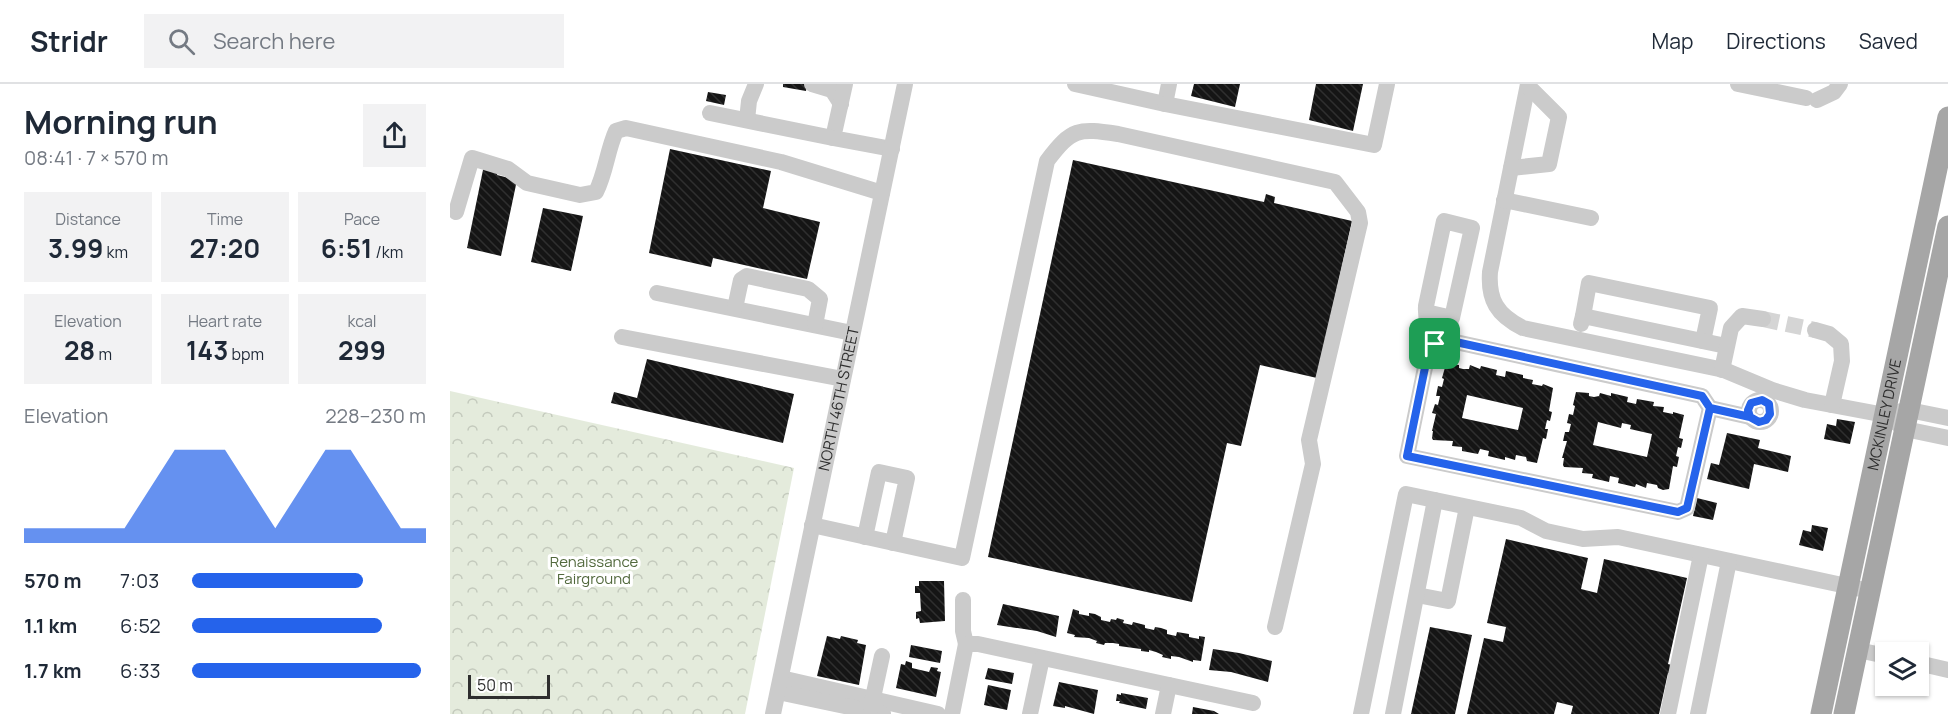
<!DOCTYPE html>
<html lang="en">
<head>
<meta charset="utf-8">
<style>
	body { margin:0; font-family:Manrope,sans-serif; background:#f2f2f3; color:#1f2937; height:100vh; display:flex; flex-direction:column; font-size:22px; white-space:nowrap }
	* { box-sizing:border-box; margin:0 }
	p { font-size:20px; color:#747a83 }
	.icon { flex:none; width:33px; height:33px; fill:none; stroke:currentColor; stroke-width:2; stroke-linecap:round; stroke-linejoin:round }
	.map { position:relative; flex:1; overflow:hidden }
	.drawer { display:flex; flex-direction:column; background:#fff; width:450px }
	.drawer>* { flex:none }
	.fabs { position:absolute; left:1425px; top:558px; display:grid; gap:12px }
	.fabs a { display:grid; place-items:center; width:54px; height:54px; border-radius:0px; background:#fff; box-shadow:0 2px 4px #0004; font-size:30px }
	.scale { position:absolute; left:18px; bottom:15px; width:82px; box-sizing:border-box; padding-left:6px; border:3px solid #2e2e2e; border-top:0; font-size:16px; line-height:21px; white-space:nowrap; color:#2e2e2e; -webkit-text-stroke:4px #fff; paint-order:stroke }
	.pin { position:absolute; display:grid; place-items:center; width:51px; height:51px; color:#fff; margin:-26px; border-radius:12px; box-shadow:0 3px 9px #0006 }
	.round { display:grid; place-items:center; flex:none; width:63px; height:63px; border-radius:0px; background:#f2f2f3 }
	.headline { display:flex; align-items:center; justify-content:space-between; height:102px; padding:0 24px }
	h1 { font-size:33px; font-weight:700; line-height:45px }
	.figures { display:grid; grid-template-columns:repeat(3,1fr); gap:9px; height:102px; padding:6px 24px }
	.figures div { display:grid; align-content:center; border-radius:0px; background:#f2f2f3; text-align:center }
	.figures b { font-size:26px; font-weight:700 }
	.figures small { font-size:16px; font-weight:400 }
	.figures p { font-size:16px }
	.chart { height:168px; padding:12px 24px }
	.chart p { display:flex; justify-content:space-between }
	.chart svg { width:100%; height:108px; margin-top:6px; fill:#2563eb; opacity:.7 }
	ul { padding:0 24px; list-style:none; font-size:20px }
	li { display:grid; grid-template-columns:96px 72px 1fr; align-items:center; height:45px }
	li i { height:15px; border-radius:8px; background:#2563eb }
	header { display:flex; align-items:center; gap:36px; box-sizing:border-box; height:84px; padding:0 30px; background:#fff; border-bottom:2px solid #e0e1e3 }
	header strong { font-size:28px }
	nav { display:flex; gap:33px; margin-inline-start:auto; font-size:21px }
	.search { width:420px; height:54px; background:#f2f2f3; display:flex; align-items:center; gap:15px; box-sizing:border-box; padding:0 21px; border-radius:0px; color:#747a83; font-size:22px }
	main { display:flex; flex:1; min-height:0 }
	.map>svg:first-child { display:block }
</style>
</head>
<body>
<header>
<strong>Stridr</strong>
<div class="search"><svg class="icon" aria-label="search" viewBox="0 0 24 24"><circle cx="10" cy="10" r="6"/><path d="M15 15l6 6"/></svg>Search here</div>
<nav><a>Map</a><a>Directions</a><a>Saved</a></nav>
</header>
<main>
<section class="drawer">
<div class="headline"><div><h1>Morning run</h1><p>08:41 · 7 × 570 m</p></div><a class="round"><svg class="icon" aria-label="share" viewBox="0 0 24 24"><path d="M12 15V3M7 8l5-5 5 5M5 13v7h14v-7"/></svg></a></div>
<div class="figures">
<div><p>Distance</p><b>3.99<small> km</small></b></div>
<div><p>Time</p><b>27:20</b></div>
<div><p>Pace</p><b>6:51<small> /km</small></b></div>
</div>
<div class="figures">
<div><p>Elevation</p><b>28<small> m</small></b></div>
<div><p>Heart rate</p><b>143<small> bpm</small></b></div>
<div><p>kcal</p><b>299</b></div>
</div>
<div class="chart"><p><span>Elevation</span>228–230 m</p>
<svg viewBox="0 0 160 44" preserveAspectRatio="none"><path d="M0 44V38L10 38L20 38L30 38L40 38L50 22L60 6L70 6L80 6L90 22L100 38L110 22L120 6L130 6L140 22L150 38L160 38V44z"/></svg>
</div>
<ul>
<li><b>570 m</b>7:03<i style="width:73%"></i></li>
<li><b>1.1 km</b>6:52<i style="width:81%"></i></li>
<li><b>1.7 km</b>6:33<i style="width:98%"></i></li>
</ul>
</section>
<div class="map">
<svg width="1498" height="630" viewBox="0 0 1498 630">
	<defs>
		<pattern id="park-crowns" width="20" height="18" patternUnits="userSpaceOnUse" patternTransform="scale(1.5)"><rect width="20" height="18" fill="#e4ebdc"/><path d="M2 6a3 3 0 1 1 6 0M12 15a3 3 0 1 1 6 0" fill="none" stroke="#c4cabd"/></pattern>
		<pattern id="building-back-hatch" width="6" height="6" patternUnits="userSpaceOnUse" patternTransform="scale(1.5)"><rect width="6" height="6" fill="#151515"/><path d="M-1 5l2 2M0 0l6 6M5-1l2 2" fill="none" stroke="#2f2f2f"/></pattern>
	</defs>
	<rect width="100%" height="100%" fill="#fff"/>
	<!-- park -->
	<path fill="url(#park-crowns)" d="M0 307 344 384 295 630H0Z"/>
	<!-- building -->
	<path fill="url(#building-back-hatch)" fill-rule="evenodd" d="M333 0H357L356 7 333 3Z
		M744 0H790L785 23 741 12Z
		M866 0H913L903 47 859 36Z
		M258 8 276 11 274 21 256 17Z
		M220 65 321 87 313 124 370 138 357 195 263 174 261 183 199 169Z
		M623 76 814 118 816 110 825 113 824 119 902 137 867 294 810 281 791 362 777 359 742 518 538 473Z
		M34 81 49 84 47 91 67 96 51 172 17 164Z
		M93 124 133 132 121 187 81 178Z
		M197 275 344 310 333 359 161 319 164 308 187 314Z
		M996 280 1009 281V284L1013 285H1019L1020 281 1030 285 1031 282 1047 286 1046 291 1055 293 1056 287 1073 291V294L1083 296 1082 300 1092 302 1093 300 1103 304 1099 327 1102 328 1100 337 1097 336 1095 345H1098L1096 355 1093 354 1087 379 1077 377 1076 373 1066 371 1065 376 1055 373V376L1038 372 1039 367 1030 365 1028 370 1012 367V363L1002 362 1003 357 983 356 982 354 983 347H982L986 330 982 329 985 320 988 321 990 312H986L988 302 992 303 994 295 992 294ZM1017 311 1073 324 1068 346 1012 334Z
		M1126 308 1139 309V312L1144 313 1149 312 1150 309 1161 312V309L1178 313 1177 318 1186 320 1187 315 1204 318 1203 322 1214 323 1213 328 1223 330V328L1234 331 1229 354 1233 355 1231 364 1228 363 1226 372 1229 373 1227 383 1223 382 1219 405 1213 406 1208 404 1207 401 1197 399 1196 404 1186 400 1185 403 1168 399 1169 394 1160 392 1159 398 1142 394 1143 390 1132 389 1133 384 1114 383 1113 381 1114 374H1112L1117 357H1113L1115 348H1119L1121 340 1117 339 1119 330 1123 331 1125 322 1123 321ZM1148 338 1171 344 1172 339 1181 341 1180 345 1202 350 1197 373 1143 361Z
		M1387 335 1405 338 1400 360 1374 355 1377 340 1386 342Z
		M1277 349 1310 356 1308 364 1341 372 1338 388 1304 380 1299 405 1257 395 1261 379 1269 381Z
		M1247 414 1267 419 1263 436 1243 432Z
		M1362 441 1378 444 1373 467 1349 461 1353 446 1361 448Z
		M1056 455 1138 474 1131 505 1147 509 1154 475 1237 494 1218 580 1222 581 1220 590 1218 589 1209 630H1121L1123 622 1107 618 1104 630H1017L1034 554 1053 558 1056 543 1037 539Z
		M469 497H494L495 537 470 539 469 534 466 535V528L471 527 470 509H465V502H469Z
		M553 520 609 532 606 553 587 547 547 541Z
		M623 525 629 527V530L639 532V529L645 530 651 533V536L660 538 661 535 666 536 667 534 674 536 673 539 682 541 683 538 695 541V544L704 546 705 543 711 544 717 546V550L726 552 727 548 739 550V553L749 555V552L755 553 751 577 743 576V578L729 573 721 572V575L712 573 713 571 706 568 699 566V568L691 567V565L669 562V560L663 559H655L654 561 646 559 647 557 639 554 624 553 625 551 617 549Z
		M980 543 1022 551 1005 630H961Z
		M377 552 390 555 391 552 408 556 407 559 416 561 409 601 367 592Z
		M461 561 492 567 490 579 459 573Z
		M763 565 789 569 822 577 818 598 781 588 759 586Z
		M456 577 462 579V584L479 588 481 583 488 584 487 587 491 588 486 613 446 604 451 580 455 581Z
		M538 584 564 589 562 600 535 595Z
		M609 598 648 606 644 630 615 622V624L603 622Z
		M538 601 561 606 557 626 534 621Z
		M671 609 698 614 696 625 669 619 670 617H666L667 610 671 611Z
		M743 623 764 627 769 630H742Z"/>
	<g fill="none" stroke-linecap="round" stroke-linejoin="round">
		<!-- minor-tunnel -->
		<path stroke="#d5d5d5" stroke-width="16" stroke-dasharray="16 8" stroke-linecap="butt" d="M1313 235 1365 246"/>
		<!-- minor -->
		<g stroke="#cbcbcb" stroke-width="16">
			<path d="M362 0 382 6 391 20"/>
			<path d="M395 0 383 54 442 65"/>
			<path d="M625 0 715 20 719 0"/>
			<path d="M1078 0 1040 188C1038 216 1047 231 1073 244L1274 286 1322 306 1355 316 1435 331 1455 345 1498 354"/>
			<path d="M1288 0 1356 14"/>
			<path d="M1367 16 1384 8 1390 0"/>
			<path d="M715 20 924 61 937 0"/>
			<path d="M260 29 383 54"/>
			<path d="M297 36 299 17 306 0"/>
			<path d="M1061 84 1099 80 1109 33 1078 2"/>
			<path d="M1054 116 1141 134"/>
			<path d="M6 128 22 74 58 85 77 99 130 111 146 108C156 88 157 67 166 47L176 44 331 78 432 109"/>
			<path d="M207 209 402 249"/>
			<path d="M285 224 291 196 297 192 358 205 370 215 365 241"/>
			<path d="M976 228 1002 234 1022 144 994 137 976 222C975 236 980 247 985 260"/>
			<path d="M1133 232 1139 199 1260 224 1253 257"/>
			<path d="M1131 240 1133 232 1276 262"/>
			<path d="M1365 246 1379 250 1391 260 1392 277 1382 321"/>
			<path d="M172 253 393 295"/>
			<path d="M1272 286 1281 244 1292 232 1313 235"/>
			<circle cx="1310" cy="327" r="11"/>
			<path d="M1260 324 1252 312 992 255 979 264 957 372 1228 428 1237 424 1260 324 1300 333"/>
			<path d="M1447 328 1459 326 1498 334"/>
			<path d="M362 441 512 474 597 77C622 44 628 44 668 50L885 98 908 128 910 139 859 356 863 380 825 543"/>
			<path d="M415 453 429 388 457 394 443 459"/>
			<path d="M967 511 998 517 1017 423"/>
			<path d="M513 516V547L516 560"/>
			<path d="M1408 566 1436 572"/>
			<path d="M1468 579 1498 586"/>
			<path d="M331 594 488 630"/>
			<path d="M328 608 433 630"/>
			<path d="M421 623 432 572"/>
			<path id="s1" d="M323 630 455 0"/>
			<path d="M502 630 516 560H528L719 601"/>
			<path d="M580 630 592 574"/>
			<path d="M713 630 719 601 803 619"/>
			<path d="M911 630 956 410 1071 434 1096 447 1133 455 1168 453 1420 507"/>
			<path d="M943 630 985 416"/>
			<path d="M1218 630 1251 471"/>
			<path d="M1248 630 1279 477"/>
		</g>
		<!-- major -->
		<g stroke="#a6a6a6" stroke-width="21">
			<path id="s2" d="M1371 630 1498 33"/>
			<path d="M1394 630 1498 142"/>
		</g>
	</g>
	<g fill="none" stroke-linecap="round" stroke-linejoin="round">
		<defs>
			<path id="route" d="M985 260 992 255 1252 312 1260 324 1300 333 1298 326 1301 319 1312 316 1319 320 1320 330 1316 336 1309 338 1300 333 1260 324 1237 424 1228 428 957 372 979 264 985 260"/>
		</defs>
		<!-- route casing -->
		<use href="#route" stroke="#fff" stroke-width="12"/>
		<!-- route -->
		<use href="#route" stroke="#2563eb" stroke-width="8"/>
	</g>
	<g text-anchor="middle" stroke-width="6" stroke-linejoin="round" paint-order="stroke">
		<!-- street labels -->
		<g font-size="15" fill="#2e2e2e" stroke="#fff">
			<text dy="5" stroke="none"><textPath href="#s1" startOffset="322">NORTH 46TH STREET</textPath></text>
			<text dy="5" stroke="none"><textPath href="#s2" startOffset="306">MCKINLEY DRIVE</textPath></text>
		</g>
		<!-- park labels -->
		<g font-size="15" fill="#52693d" stroke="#fff">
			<text x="144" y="483">Renaissance<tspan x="144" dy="17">Fairground</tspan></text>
		</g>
	</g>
</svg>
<div class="fabs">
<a><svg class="icon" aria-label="layers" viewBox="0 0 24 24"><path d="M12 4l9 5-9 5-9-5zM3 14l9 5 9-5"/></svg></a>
</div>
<div class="scale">50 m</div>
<div class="pin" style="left:985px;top:260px;background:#1e9e55"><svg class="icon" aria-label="arrive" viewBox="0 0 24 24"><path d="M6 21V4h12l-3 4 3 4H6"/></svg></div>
</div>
</main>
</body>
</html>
